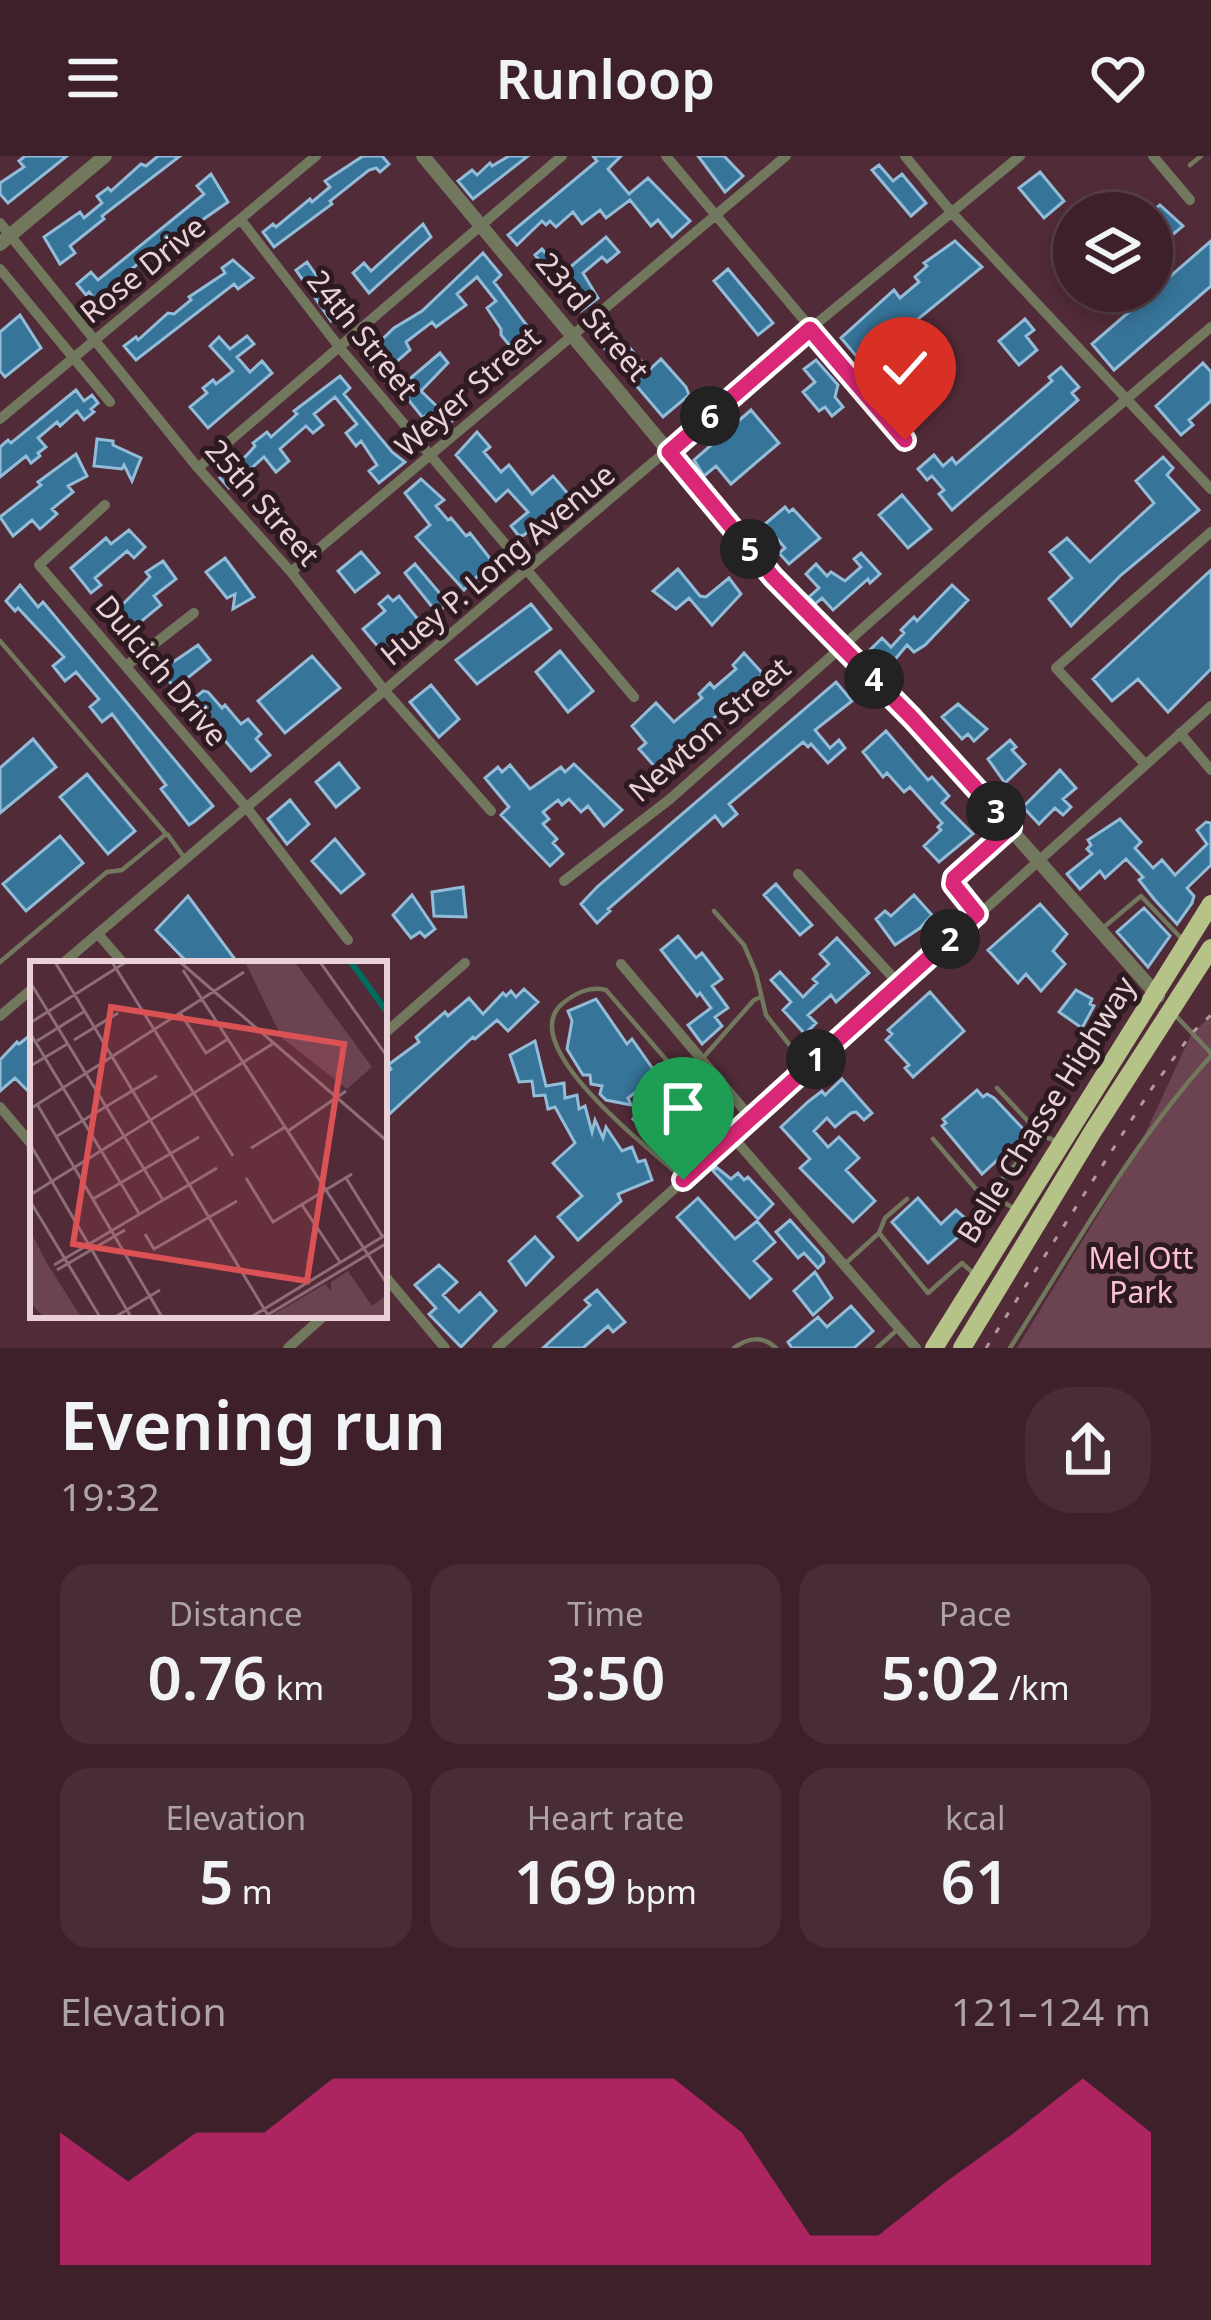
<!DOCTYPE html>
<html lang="en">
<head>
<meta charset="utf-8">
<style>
	body { margin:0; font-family:"Noto Sans",sans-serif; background:#482d36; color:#f1f3f6; height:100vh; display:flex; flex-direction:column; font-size:45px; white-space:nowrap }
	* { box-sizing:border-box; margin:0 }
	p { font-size:39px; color:#ada3a8 }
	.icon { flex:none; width:66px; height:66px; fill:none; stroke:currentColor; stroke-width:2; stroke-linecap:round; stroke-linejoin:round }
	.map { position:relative; height:1192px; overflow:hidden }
	.drawer { display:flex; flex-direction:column; background:#3d202a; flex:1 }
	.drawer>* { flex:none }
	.controls { position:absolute; left:1053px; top:36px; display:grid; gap:24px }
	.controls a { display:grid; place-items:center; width:120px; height:120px; border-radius:50%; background:#3d202a; box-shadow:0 6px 18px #0003,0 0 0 3px #563e47; font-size:60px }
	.pin { position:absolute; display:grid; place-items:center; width:102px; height:102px; color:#fff; margin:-123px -51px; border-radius:50% 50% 50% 0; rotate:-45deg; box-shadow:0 0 12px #0007 }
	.pin .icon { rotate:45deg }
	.km { position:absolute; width:60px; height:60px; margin:-30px; border-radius:50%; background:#222; color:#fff; font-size:33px; line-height:60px; text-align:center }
	.round { display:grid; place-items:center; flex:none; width:126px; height:126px; border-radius:48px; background:#482d36 }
	.headline { display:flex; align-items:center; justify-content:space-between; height:204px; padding:0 60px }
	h1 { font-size:66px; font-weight:600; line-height:90px }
	.figures { display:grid; grid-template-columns:repeat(3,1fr); gap:18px; height:204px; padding:12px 60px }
	.figures div { display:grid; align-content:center; border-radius:30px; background:#482d36; text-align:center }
	.figures b { font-size:60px; font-weight:600 }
	.figures small { font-size:33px; font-weight:400 }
	.figures p { font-size:33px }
	.chart { height:336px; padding:24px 60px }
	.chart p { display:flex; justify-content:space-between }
	.chart svg { width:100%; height:216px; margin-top:12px; fill:#db2777; opacity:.7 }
	header { display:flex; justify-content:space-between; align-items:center; height:156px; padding:0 60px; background:#3d202a; font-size:54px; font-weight:600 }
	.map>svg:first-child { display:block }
</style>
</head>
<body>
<header><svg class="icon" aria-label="menu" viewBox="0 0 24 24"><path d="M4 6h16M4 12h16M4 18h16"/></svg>Runloop<svg class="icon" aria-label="heart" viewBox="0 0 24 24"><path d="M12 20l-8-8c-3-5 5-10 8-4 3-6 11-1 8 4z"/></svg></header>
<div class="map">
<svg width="1211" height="1192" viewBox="0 0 1211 1192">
	<rect width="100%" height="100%" fill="#512b38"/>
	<!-- green -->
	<path fill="#6c4350" d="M1211 860V1192H1017L1137 995 1192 877Z"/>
	<!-- building -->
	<path fill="#37749a" stroke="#93bcd8" stroke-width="3" d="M25 0H67L8 47 0 38V27L24 11 19 5Z
		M158 0H180L102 60 104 63 70 90 75 97 60 108 44 81 80 56 84 62 102 47 97 40 108 32 111 35 141 8 146 10Z
		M363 0H382L389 8 380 16 376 12 369 14 330 45 332 48 274 91 263 76 273 68 276 71 310 43 312 46 330 31 325 25Z
		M509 0H528L473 43 458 25 472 14 477 19 490 7 492 10Z
		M593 0H621L608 13 629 38 648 22 690 65 672 81 658 64 651 70 630 44 606 62 600 54 582 68 573 56 556 71 550 65 546 69 542 65 517 89 508 79 597 5Z
		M698 0H724L743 20 725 36Z
		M879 9 893 25 902 18 926 47 911 60 872 14Z
		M1040 16 1064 45 1044 62 1019 32Z
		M211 18 228 46 195 69 190 67 162 92 160 89 106 135 111 141 100 150 89 136 86 139 77 128 91 116 98 124 204 38 197 30Z
		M1160 49 1183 70 1160 89 1156 84 1152 87V55Z
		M423 68 431 81 369 137 353 117 364 107 371 115Z
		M606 81 619 96 607 106 602 101 583 117 598 142 581 155 535 99 542 93 551 104 557 100 568 113Z
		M955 85 982 111 863 208 841 182 894 134 900 142 919 126 915 121 927 110 924 107Z
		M1211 85V130L1114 214 1092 188Z
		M483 97 501 119 494 126 540 187 521 203 501 179V173L487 152 496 145 477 121 457 138 466 149 436 171 432 166 406 186 410 194 388 213 398 225 389 232 366 199 394 172 422 155Z
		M233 104 253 122 238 133 234 128 136 204 124 190 136 181 138 184 168 157 174 158 191 144 189 141 225 117 222 112Z
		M307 106 341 155 331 165 296 114Z
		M728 113 773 167 758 179 714 125Z
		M20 159 41 192 5 221 0 215V176Z
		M1025 163 1034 174 1026 180 1037 194 1019 209 999 185Z
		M614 174 649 214 661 203 686 231 689 239 663 261 599 186Z
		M247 180 254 188 237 201 250 216 262 205 272 217 208 272 190 251 207 237 203 232 213 224 216 228 233 215 210 190 219 181 230 193Z
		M440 197 448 207 421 235 452 265 441 274 426 259 423 262 399 232Z
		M816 204 838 229 835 241 843 251 832 260 825 251 819 255 803 236 815 226 804 213Z
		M1203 207 1211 216V245L1189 264 1193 269 1181 279 1156 250Z
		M1061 211 1079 231 1072 237 1078 244 952 354 939 338 944 334 932 320 927 324 918 313 934 299 943 310 952 302 956 308 1052 225 1049 221Z
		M909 218 930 240 907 259 887 236Z
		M340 220 350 232 344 238 392 296 405 306 379 327 369 315 377 309 361 285 356 290 346 277 357 268 335 241 314 258 323 269 313 277 306 270 280 293 289 305 276 316 264 301 229 332 220 322 246 300 255 290 253 287 267 276 271 281 297 258 294 255Z
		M76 234 84 245 92 239 98 247 91 253 94 256 84 264 77 255 60 270 57 266 38 282 46 291 38 297 40 300 31 307 26 300 0 321V291L8 284 11 287Z
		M751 254 779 287 731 328 716 310 704 320 694 304Z
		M477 276 490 291 484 296 501 316 509 309 532 338 553 320 569 339 524 379 519 380 511 370 528 356 508 334 496 345 456 299Z
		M97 283 113 285V289L141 302 132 325 124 309 122 313 94 310Z
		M76 298 87 320 68 330 73 336 52 353 57 358 40 373 32 364 13 380 0 361 41 329 38 326Z
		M1163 301 1173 312 1167 319 1199 354 1121 419 1071 470 1049 443 1072 422 1050 396 1067 382 1090 406 1154 347 1136 325Z
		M421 323 444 344 436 350 448 364 451 362 466 380 470 377 492 405 464 434 416 381 430 369 405 337Z
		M902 339 931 373 908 392 879 359Z
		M785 351 789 356 793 353 820 382 789 408 779 397 785 392 765 368Z
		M129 374 145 391 134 402 127 395 95 422 101 429 91 437 71 412 106 382 111 388Z
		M361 396 379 417 355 436 338 415Z
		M861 397 880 418 870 427 868 423 833 454 822 442 815 448 809 441 819 432 806 418 816 408 827 420 831 416 845 425 861 411 854 403Z
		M225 402 254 441 233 453 235 438 227 442 206 416Z
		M163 405 176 423 154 440 161 449 126 478 111 460 150 421 146 416Z
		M415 408 448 447 437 457 405 417Z
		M678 413 700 440 706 441 729 422 741 438 712 469 689 442 676 453 653 435Z
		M1211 414V513L1168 556 1138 523 1112 545 1093 523Z
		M20 429 38 451 43 446 213 650 195 665 189 669 161 633 166 629 112 558 102 566 90 551 99 543 76 516 65 525 53 510 64 501 18 452 15 455 6 445Z
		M952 429 968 444 925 489 914 496 907 489 887 513 868 496 882 482 891 491 904 477 901 474 914 461 917 465Z
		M388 440 393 445 399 440 421 467 393 484 392 492 385 499 363 473 385 455 379 448Z
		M531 448 551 473 477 528 456 504Z
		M198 489 210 504 175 532 160 515Z
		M560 495 593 535 568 556 536 516Z
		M744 497 763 518 657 613 639 593 646 587 632 570 656 547 674 566 702 542 699 538 710 527 714 532 736 513 733 509Z
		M312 500 340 532 285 577 258 545Z
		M836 526 852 545 815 574 830 592 839 584 845 592 828 607 811 588 808 591 803 586 729 648 737 658 723 670 715 660 608 753 610 755 597 767 581 748 597 731Z
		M431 529 459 563 439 581 410 546Z
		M203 535 208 536 222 552 225 549 241 568 248 563 261 578 256 583 270 599 251 615 191 545Z
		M958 548 987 573 974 585 968 578 962 583 942 561Z
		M886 575 928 624 932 621 949 640 942 647 973 678 939 706 924 690 941 674 938 671 942 667 910 631 904 636 887 617 883 621 863 596Z
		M33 583 56 611 0 657V612Z
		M1010 584 1016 591 1012 594 1025 608 1005 627 988 603Z
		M339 607 359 632 336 651 316 626Z
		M574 608 622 654 604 670 588 650 581 656 569 643 562 649 558 644 543 656 549 663 543 668 557 683 553 687 563 698 550 710 501 659 509 651 485 622 498 611 502 616 510 609 530 633 561 611 565 616Z
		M1060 614 1076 632 1063 643 1071 651 1063 659 1055 652 1039 668 1023 651Z
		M87 618 135 675 108 698 60 641Z
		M290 644 309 668 287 688 268 663Z
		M1120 663 1141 686 1135 692 1153 712 1162 704 1175 719 1207 688 1197 674 1206 666 1211 667V709L1187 732 1194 740 1192 747 1177 768 1154 743 1139 724 1143 721 1126 703 1105 722 1100 715 1080 733 1067 718 1092 698 1087 693 1091 689 1088 684Z
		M60 680 83 707 26 755 3 728Z
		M335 683 364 718 341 737 312 705Z
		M776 728 812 769 800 779 764 739Z
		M463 731 466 761 434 760 432 736Z
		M412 739 435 773 425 781 420 776 411 782 393 759Z
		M914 739 932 759 920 772 895 789 876 763 885 755 891 760Z
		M188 740 234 802 227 808H189L156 774Z
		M1040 748 1067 778 1053 795 1065 808 1041 835 1026 818 1018 827 988 794Z
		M1144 752 1170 780 1148 811 1117 776Z
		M678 780 696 802 702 797 722 823 712 830 728 852 715 861 722 870 702 888 688 869 711 852 700 837 697 840 661 794Z
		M837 782 869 817 836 846 831 839 808 859 816 867 805 878 783 854 791 846 771 824 780 816 803 841 817 827 813 823 829 808 820 798Z
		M524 833 538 846 508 875 497 864 475 883 473 881 384 963V919L391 913 388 909 419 886 416 881 445 856 448 860 469 842 483 858 503 837 506 840 511 835 516 841Z
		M1076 834 1092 843 1090 848 1094 850 1082 872 1059 856Z
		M930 836 964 875 913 921 905 912 909 909 886 884 892 878 888 874Z
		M596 843 627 888 632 883 653 913 658 909 666 920 669 918 684 936 678 941 689 955 652 982 633 963 653 946 641 932 628 942 631 949 606 944 600 938 602 930 591 928 590 919H583L567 893 572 865 568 855Z
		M33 877V929L27 934 15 922 0 935V904L17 886 19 888Z
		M535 885 546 930 564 927 565 942 577 939 579 953 585 950 592 976 595 964 603 982 606 971 622 995 632 991 638 1006 645 1004 652 1024 618 1038 621 1045 578 1084 558 1061 582 1040 553 1007 575 987 555 951 548 953 545 939 534 940 532 925 519 926 510 899Z
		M842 923 872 957 864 964 856 956 851 957 835 971 827 962 814 975 828 991 839 981 859 1002 846 1014 875 1045 853 1066 800 1012 810 1003 781 971 809 945 822 935 825 939Z
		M977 934 983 941 987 938 994 942 1027 977 982 1018 942 970 946 967 943 963Z
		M716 1011 731 1023 738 1017 744 1024 748 1021 773 1048 758 1063 713 1015Z
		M698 1042 735 1083 757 1065 775 1086 754 1105 771 1123 750 1142 677 1061Z
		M918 1042 941 1068 956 1054 981 1076 970 1087 959 1080 928 1107 892 1066Z
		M790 1064 823 1101 824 1106 818 1112 804 1097 798 1102 776 1076Z
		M535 1081 553 1101 526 1129 509 1105Z
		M439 1109 457 1126 443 1139 459 1156 480 1137 496 1155 461 1191 429 1158 436 1152 415 1129Z
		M815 1116 832 1142 813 1159 794 1135Z
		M597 1134 625 1166 613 1176 608 1170 583 1192H543L590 1149 585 1144Z
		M851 1150 873 1175 854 1192H792L788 1186 818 1161 827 1171Z"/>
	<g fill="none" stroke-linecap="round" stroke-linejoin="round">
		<!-- service -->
		<path stroke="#72785e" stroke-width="4.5" d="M1190 9 1201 0
			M0 485 166 678 122 714 107 716 0 806
			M168 679 186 704
			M714 755 744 789 756 817 766 859 807 911
			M977 759 953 729 954 722 1006 676
			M1104 771 1141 740 1182 783
			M1175 859 1211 897
			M701 904 754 844 761 841
			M997 932 1042 980 1054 984
			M933 983 975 1032 1014 1052
			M683 1023C652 994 512 889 563 847 576 837 589 830 606 834L732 980
			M989 1037 1042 980
			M879 1077 885 1062 907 1043
			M847 1106 879 1077 928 1137 962 1107 973 1117
			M734 1192C747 1182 763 1179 776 1192
			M877 1192 897 1174
			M1010 1192C1074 1093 1132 987 1211 900"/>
		<!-- minor -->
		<path stroke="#72785e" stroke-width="10" d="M666 0 905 284
			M905 0 952 57 1211 333
			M1153 0 1190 44
			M241 64 340 192 634 541
			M0 67 198 312 291 416 385 535 491 655
			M0 113 110 246
			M0 263 316 0
			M198 312 562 0
			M105 349 39 409 247 652 348 784
			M291 416 786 0
			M126 510 194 457
			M1180 577 1211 614
			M1145 608 1056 512 1211 376
			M798 718 899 828
			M564 725 670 643 985 364 1211 171
			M98 778 124 808
			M62 808 810 173 1020 0
			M621 808 751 962
			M0 860 33 832
			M384 878 465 807
			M0 951 33 990
			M732 980 916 1192
			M384 1119 445 1192
			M288 1192 325 1159
			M497 1192 1211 550"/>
		<!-- tertiary -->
		<path stroke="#72785e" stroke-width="14" d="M423 0 773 421 912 562 1158 840
			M0 88 105 0"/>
		<!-- trunk -->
		<path stroke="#b5c388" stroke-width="18" d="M934 1192 1211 748
			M962 1192 1093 975 1211 792"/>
		<!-- rail -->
		<path stroke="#b3969f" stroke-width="3" stroke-dasharray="6 12" stroke-linecap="butt" d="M986 1192 1150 935 1192 877 1211 859"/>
	</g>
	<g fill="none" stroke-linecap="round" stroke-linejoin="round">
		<defs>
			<path id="route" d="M683 1024 977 758 953 728 954 722 1011 671 912 562 773 421 669 296 810 173 905 284"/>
		</defs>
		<!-- route casing -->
		<use href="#route" stroke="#fff" stroke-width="24"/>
		<!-- route -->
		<use href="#route" stroke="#db2777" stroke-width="15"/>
	</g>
	<g text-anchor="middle" stroke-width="10" stroke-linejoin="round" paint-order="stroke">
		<!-- street labels -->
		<g font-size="30" fill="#ead1d8" stroke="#2c1a20">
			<text transform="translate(143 114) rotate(-39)" y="10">Rose Drive</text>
			<text transform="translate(592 161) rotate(50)" y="10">23rd Street</text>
			<text transform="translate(362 179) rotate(51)" y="10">24th Street</text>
			<text transform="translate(468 236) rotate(-41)" y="10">Weyer Street</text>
			<text transform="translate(262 347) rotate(49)" y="10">25th Street</text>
			<text transform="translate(498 409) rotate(-40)" y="10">Huey P. Long Avenue</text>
			<text transform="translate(161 515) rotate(50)" y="10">Dulcich Drive</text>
			<text transform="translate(710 574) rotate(-41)" y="10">Newton Street</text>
			<text transform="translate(1047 954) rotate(-58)" y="10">Belle Chasse Highway</text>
		</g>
		<!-- park labels -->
		<g font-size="30" fill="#fcc1d3" stroke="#2c1a20">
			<text x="1141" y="1113">Mel Ott<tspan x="1141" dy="34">Park</tspan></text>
		</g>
	</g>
	<!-- overview -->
	<g transform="translate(30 805)">
		<rect width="357" height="357" fill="#512b38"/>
		<path d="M215 1H265L342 106 317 128 252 77ZM0 269 15 299 51 356H14L3 345ZM318 310 342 345 357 334V356H239L295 323 301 330V321Z" fill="#6c4350"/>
		<path fill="none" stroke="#006c5d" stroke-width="6" d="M321 1 357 51"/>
		<path fill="none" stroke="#8e6d78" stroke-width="3" d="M25 1 239 356M82 1 203 195M150 1 357 180M290 1 356 94M153 9 357 323M0 21 133 239M151 53 176 92 198 78M0 62 96 1M0 72 110 254M44 79 88 52M7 80 55 50M2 104 39 82M7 143 132 356M0 148 214 11M258 170 316 130M27 175 127 115M0 183 101 356M221 187 255 166M216 217 243 261 322 213M316 217 352 275M0 234 244 82M63 238 169 176M0 240 70 356M272 244 310 301M115 273 124 288 207 240M24 304 187 207M27 309 95 269M85 356 130 329M221 356 357 273M234 356 357 282"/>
		<path fill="#db5254" fill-opacity="0.15" stroke="#db5254" stroke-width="6" d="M81 46 314 83 277 320 43 283Z"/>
		<rect width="357" height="357" fill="none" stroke="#ead1d8" stroke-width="6"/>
	</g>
</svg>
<div class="controls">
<a><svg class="icon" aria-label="layers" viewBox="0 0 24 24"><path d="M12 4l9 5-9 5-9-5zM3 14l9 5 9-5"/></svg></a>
</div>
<div class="pin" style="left:683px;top:1024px;background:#1e9e55"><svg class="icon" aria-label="arrive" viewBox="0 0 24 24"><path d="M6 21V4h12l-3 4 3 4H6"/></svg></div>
<div class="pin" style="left:905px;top:284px;background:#d93025"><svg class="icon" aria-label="check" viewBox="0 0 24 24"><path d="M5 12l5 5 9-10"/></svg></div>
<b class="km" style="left:816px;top:903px">1</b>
<b class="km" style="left:950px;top:783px">2</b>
<b class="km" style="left:996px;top:655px">3</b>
<b class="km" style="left:874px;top:523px">4</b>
<b class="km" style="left:750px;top:393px">5</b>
<b class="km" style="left:710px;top:260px">6</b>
</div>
<section class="drawer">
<div class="headline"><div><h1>Evening run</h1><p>19:32</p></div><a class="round"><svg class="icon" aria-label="share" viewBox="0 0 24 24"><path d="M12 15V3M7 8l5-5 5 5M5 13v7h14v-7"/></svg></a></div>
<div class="figures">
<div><p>Distance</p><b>0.76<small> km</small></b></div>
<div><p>Time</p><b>3:50</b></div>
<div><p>Pace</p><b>5:02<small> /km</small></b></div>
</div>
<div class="figures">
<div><p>Elevation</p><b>5<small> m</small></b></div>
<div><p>Heart rate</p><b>169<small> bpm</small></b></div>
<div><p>kcal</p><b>61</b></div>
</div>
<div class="chart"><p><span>Elevation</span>121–124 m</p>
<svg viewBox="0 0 160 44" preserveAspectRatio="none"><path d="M0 44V17L10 27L20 17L30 17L40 6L50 6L60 6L70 6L80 6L90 6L100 17L110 38L120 38L130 27L140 17L150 6L160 17V44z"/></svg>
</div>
</section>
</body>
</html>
